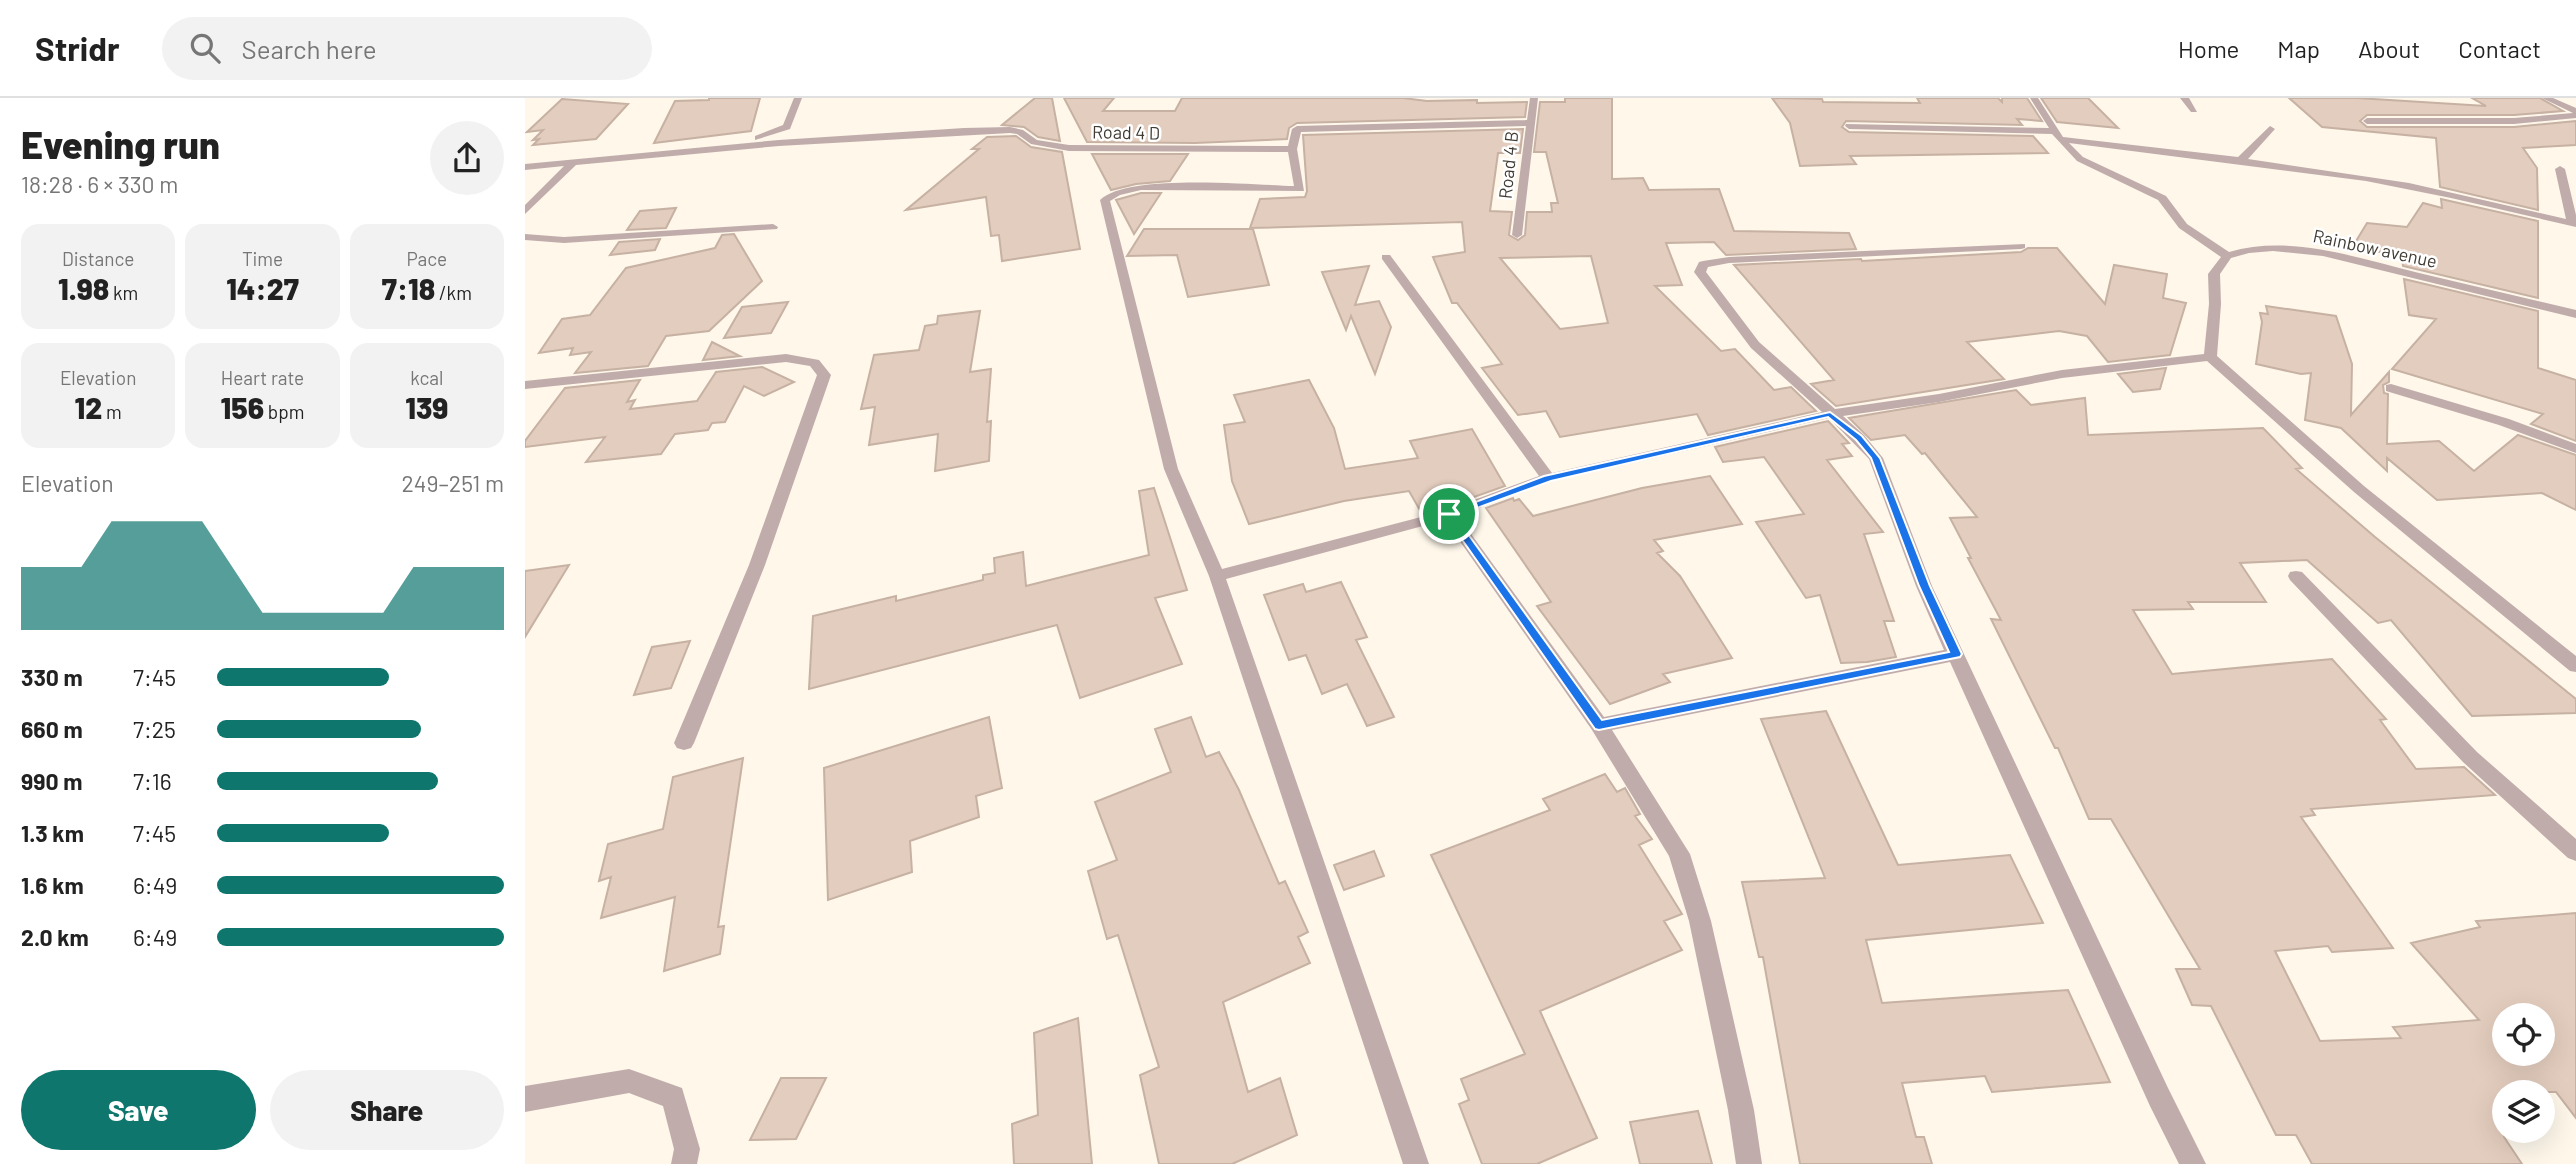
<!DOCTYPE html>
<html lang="en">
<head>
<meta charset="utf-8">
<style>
	body { margin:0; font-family:Barlow,sans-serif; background:#f2f2f2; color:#222; height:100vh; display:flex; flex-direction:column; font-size:26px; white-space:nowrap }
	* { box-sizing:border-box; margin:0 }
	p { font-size:23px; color:#767676 }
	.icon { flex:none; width:38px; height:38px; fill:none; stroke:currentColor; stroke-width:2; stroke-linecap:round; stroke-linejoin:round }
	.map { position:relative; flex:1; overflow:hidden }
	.side { display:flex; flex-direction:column; background:#fff; width:525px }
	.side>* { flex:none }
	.controls { position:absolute; left:1967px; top:905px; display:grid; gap:14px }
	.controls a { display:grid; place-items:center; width:63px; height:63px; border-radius:50%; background:#fff; box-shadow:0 7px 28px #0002; font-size:35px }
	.pin { position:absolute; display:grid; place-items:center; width:60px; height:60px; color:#fff; margin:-30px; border:4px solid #fff; border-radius:50%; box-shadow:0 2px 7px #0007 }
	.round { display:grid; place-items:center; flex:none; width:74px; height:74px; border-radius:37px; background:#f2f2f2 }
	.headline { display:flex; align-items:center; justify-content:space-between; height:119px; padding:0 21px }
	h1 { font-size:38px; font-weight:800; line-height:52px }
	.figures { display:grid; grid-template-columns:repeat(3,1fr); gap:10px; height:119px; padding:7px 21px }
	.figures div { display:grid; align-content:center; border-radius:18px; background:#f2f2f2; text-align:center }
	.figures b { font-size:30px; font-weight:800 }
	.figures small { font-size:19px; font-weight:400 }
	.figures p { font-size:19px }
	.chart { height:196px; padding:14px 21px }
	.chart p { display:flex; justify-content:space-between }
	.chart svg { width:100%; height:126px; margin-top:7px; fill:#0f766e; opacity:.7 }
	.cta { display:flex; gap:14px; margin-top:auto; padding:14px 21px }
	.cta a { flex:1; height:80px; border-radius:42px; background:#0f766e; color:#fff; font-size:28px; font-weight:800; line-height:80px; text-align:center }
	.cta a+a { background:#f2f2f2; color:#222 }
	ul { padding:0 21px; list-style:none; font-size:23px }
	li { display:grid; grid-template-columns:112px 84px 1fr; align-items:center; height:52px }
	li i { height:18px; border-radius:9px; background:#0f766e }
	header { display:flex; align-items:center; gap:42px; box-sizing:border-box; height:98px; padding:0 35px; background:#fff; border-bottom:2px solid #e0e0e0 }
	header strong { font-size:33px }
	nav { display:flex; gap:38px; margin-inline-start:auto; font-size:24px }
	.search { width:490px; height:63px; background:#f2f2f2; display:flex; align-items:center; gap:18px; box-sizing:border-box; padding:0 24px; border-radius:38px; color:#767676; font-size:26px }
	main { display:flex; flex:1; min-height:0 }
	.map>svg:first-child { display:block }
</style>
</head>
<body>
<header>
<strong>Stridr</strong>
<div class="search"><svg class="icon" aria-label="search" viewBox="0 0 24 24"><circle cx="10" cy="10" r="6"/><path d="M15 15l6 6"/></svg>Search here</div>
<nav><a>Home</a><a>Map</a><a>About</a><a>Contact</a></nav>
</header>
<main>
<section class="side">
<div class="headline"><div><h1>Evening run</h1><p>18:28 · 6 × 330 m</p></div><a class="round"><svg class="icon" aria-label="share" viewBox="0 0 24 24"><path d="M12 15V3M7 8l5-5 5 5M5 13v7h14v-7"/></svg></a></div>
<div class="figures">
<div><p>Distance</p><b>1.98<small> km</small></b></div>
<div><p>Time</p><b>14:27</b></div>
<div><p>Pace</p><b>7:18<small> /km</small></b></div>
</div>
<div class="figures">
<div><p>Elevation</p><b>12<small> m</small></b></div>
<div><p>Heart rate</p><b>156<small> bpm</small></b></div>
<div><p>kcal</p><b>139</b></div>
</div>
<div class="chart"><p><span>Elevation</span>249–251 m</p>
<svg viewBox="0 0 160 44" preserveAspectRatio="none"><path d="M0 44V22L10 22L20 22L30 6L40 6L50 6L60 6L70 22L80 38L90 38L100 38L110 38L120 38L130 22L140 22L150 22L160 22V44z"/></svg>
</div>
<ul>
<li><b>330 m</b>7:45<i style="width:60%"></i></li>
<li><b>660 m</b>7:25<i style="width:71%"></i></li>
<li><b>990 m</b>7:16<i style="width:77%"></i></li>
<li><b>1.3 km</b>7:45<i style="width:60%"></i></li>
<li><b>1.6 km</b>6:49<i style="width:100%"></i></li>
<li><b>2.0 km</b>6:49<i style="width:100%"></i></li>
</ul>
<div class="cta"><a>Save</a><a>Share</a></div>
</section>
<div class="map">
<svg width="2051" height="1066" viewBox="0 0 2051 1066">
	<rect width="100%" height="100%" fill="#fef7ea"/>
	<!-- building -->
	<path fill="#e3cdbe" stroke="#c6b1a3" stroke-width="2" fill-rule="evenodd" d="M184 0H235L226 33 129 45 150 3 184 2Z
		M510 0H527L535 43 513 39 499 29 477 27Z
		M539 0H589L578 13H650L657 0H878L902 3 952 2V5L1002 4 1000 19 772 25 764 30 762 41 670 45 562 44Z
		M1040 0H1087V81L1118 80 1124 92 1194 91 1209 133 1324 135 1331 151 1201 157 1189 144 1141 145 1157 187 1130 188 1196 253 1210 251 1249 292 1266 289 1291 313 1183 337 1172 316 1035 339 1021 313 993 317 957 270 977 266 932 205H927L908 159 940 154 937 124 725 130 735 101 780 99 782 93 778 37 998 31 995 55H973L965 113 987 114 984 137 993 142 1000 137 1002 114H1027L1026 105H1033L1021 54H1009L1015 4H1040ZM1066 158 1083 225 1035 231 975 160Z
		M1247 0 1297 1 1298 4 1395 5 1392 0H1473L1477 4V0H1502L1517 23 1492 21 1497 27 1321 23 1317 29 1324 34 1508 38 1523 55 1325 58 1331 66 1275 68 1265 25Z
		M1516 0H1563L1593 30 1532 24Z
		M1764 0H1832L1961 8 1947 0H2015L2038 13 1989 17H1842L1835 23 1842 29H1989L2051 23V47L1998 50 2012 70 2013 112 1915 89 1911 40 1797 29Z
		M37 1 103 6 71 41 8 47 14 41 8 42 18 32 2 34Z
		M491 38 506 49 537 54 555 151 477 163 474 137 466 138 461 99 381 112 454 51H447L462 39Z
		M567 56H663L645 83 611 86 586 92Z
		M616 95H636L609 136 591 102Z
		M1916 101 2013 123V200L1878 168 1877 159 1828 148 1842 125 1882 129 1898 105 1917 110Z
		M151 110 141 130 102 132 115 113Z
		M619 131H728L744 187 663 199 652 157 602 158Z
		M209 136 237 183 184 233 141 238 123 268 50 275 66 254 45 257 48 250 14 255 37 221 65 217 101 170 190 150 197 137Z
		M135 141 130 152 85 157 94 144Z
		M1503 150H1532L1580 206 1589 167 1642 176 1638 200 1661 205 1645 257 1583 264 1562 238 1534 233 1442 244 1479 281 1311 308 1286 286 1309 282 1209 167 1336 161 1337 163 1496 154Z
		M844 168 830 207 854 203 866 229 850 276 826 218 821 232 797 174Z
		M1879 181 2013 213V270L2051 282V343L2006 326 2018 316 1867 271 1911 221 1884 217Z
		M263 204 246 235 199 240 217 209Z
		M1741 208 1811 218 1827 266 1826 317 1864 274V284L1858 287 1859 295 1863 296 1862 346 1914 343 1949 373 1993 337 2051 357V412L2017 395 1912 402 1862 360V373L1816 330 1780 322 1786 275 1776 276 1731 266 1737 224 1735 215 1743 216Z
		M455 213 445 274 466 271 462 324 466 323 464 363 410 373 413 336 344 347 350 309 336 311 349 257 394 252 400 228 412 226 413 218Z
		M187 244 215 258 178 262Z
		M237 269 269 284 239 298 219 288 200 324 187 325 183 332 150 336 136 356 61 364 80 339 0 349V343L40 290 115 282 102 304 110 302 105 311 172 303 191 274Z
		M1641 270 1635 291 1608 294 1593 276Z
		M784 282 809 330 820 371 893 360 885 343 947 331 980 388 932 405 896 414 884 393 819 403 724 426 707 383 699 327 720 324 709 297Z
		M1491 292 1506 307 1560 300 1563 337 1738 330 1777 370 1771 371 1850 439 2051 601V615L1947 618 1866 522 1853 525 1782 462 1715 465 1741 504H1663L1668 511 1608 512 1647 576 1807 561 1861 621 1855 622 1891 671 1939 669 1970 697 1786 711 1790 717 1776 719 1868 850 1807 854 1803 848 1750 853 1795 943 1876 940 1868 929 1954 922 1886 845 1955 829 1951 823 2051 815V1020L2031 994H1979V1039L1997 1066H1787L1771 1037H1751L1686 908 1667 907 1651 871H1675L1586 721H1564L1533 650H1530L1466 521 1476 522 1443 460H1446L1425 420 1452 419 1400 355 1397 356 1380 337 1346 342 1324 320ZM1979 917H2018V956H1979Z
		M1303 323 1324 345 1317 346 1327 358 1302 362 1358 434 1339 436 1369 523H1359L1371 559 1342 564 1316 565 1295 497 1281 500 1231 424 1279 416 1239 359 1198 364 1190 349Z
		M1185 378 1217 426 1129 442 1138 453 1132 455 1155 478 1207 560 1138 576 1145 584 1085 606 1012 508 1026 504 961 410 988 400 989 403 994 401 1008 418 1117 390Z
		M629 390 662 492 630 500 657 566 555 600 532 527 284 591 288 518 371 498V503L458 482V477L470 475 469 460 498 454 501 488 624 457 614 393Z
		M44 467 0 539V473Z
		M816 484 842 539 831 542 869 619 842 628 822 586 797 596 781 557 764 562 739 497 778 486 781 494Z
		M165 543 146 590 109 597 127 549Z
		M1301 613 1373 767 1485 757 1518 825 1341 842 1357 905 1543 892 1585 984 1467 994 1460 978 1377 985 1391 1039H1399L1407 1066H1275L1238 859H1234L1217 784 1300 780 1236 621Z
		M464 619 477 690 451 698 454 719 385 743 387 774 303 802 299 670Z
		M666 619 681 659 694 654 714 692 754 786 760 783 783 834 773 839 785 865 698 904 723 994 755 980 772 1037 707 1066H634L615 977 634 969 593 837 582 841 563 773 592 762 570 704 646 674 630 631Z
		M218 660 193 829 199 828 195 856 139 873 150 799 76 820 86 779 74 783 83 746 138 731 148 679Z
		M1080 676 1092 694 1100 690 1115 716 1110 718 1127 741 1114 747 1157 816 1139 823 1157 852 1015 913 1072 1040 1012 1066H957L934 1006 944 1002 936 981 1000 956 906 757 1025 712 1018 701Z
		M849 753 859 778 819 792 809 767Z
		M553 920 567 1066H489L487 1026 513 1017 509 935Z
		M256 980H301L271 1041 225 1042Z
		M1173 1013 1187 1066H1115L1105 1024Z"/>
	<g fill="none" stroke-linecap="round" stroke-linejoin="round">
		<!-- minor -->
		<path fill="#c1acac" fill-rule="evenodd" d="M269 0H277L265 31 230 42V38L258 27Z
			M1005 0H1013L997 137 992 140 987 137 1001 28 776 34 772 51 779 93 616 92 595 97 585 103 653 371 697 471 919 413 1014 378 857 161V157H865L1027 375 1297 314 1226 250 1169 174 1174 164 1178 163 1204 159 1500 146V150L1496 151 1204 165 1183 169 1181 174 1234 244 1310 311 1414 296 1537 272 1679 256 1684 206 1683 176 1696 159 1654 130 1633 102 1552 63 1527 36 1324 31 1320 28 1321 26 1524 30 1505 0H1513L1538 39 1713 59 1745 28 1750 31 1723 61 1884 85 2041 121 2030 71 2035 68 2040 71 2051 117V129L1926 100 1841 83 1544 45 1558 59 1641 98 1662 126 1704 154C1766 136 1832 160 1894 175 1946 187 1999 200 2051 212V220L1798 158 1748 153 1724 155 1706 160 1695 176 1696 206 1692 258 1839 388 2051 558V574L2045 573 1829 394 1682 263 1537 280 1414 304 1318 318 1339 337 1358 360 1407 488 1643 990 1681 1066H1654L1625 1008 1425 564 1087 632 1165 756 1186 823 1229 1012 1237 1066H1211L1203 1012 1164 823 1144 758 1067 632 920 422 701 481 904 1066H878L684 478 639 371 575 102C603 75 727 87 769 88L763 54 544 53 506 46 492 36 485 35 254 48 51 67 0 116V107L39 68 0 72V66L254 42 439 30 485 29 498 32 512 42 544 47 763 48 767 31 772 28 1002 22ZM1304 320 1344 361 1391 488 1419 552 1079 619 933 418 1027 383Z
			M1655 0H1664L1672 14H1666Z
			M2017 0H2028L2051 10V20L1989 26H1842L1838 23 1842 20H1989L2048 15Z
			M248 126 253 129 252 131 39 145 0 142V136L39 139Z
			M261 256 294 262 306 277 240 467 169 645 166 650 159 652 152 650 149 645 224 467 292 277 285 268 261 264 0 291V283Z
			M1866 286 1984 321 2051 346V355L1974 327 1861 293V287Z
			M1771 473 1777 474 1952 654 2051 741V763L2043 760 1938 664 1765 482 1763 478 1765 474Z
			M104 971 157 990 175 1051 172 1066H146L149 1051 138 1008 104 995 0 1014V988Z"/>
	</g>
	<!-- route -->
	<path fill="#1a73e8" stroke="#fff" stroke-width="2" fill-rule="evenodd" d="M1305 314 1337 338 1355 360 1405 488 1437 556 1435 559 1074 632 1070 631 919 416 1019 378ZM1303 319 1331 342 1346 360 1394 488 1424 554 1077 622 930 418 1026 383Z"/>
	<g text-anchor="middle" stroke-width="5" stroke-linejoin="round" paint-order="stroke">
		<!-- far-street labels -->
		<g font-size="18" fill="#413c33" stroke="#fff">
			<text transform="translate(601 35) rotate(1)" y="6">Road 4 D</text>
			<text transform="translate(984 67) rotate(-84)" y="6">Road 4 B</text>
			<text transform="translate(1850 151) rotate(12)" y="6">Rainbow avenue</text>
		</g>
	</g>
</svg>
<div class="controls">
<a><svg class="icon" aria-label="locate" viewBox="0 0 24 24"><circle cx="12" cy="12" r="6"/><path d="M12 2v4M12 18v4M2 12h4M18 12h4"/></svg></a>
<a><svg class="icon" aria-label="layers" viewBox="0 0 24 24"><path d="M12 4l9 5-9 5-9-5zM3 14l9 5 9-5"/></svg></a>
</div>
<div class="pin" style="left:924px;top:416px;background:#1e9e55"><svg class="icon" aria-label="arrive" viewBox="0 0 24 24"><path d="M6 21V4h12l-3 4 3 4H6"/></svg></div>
</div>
</main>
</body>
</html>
